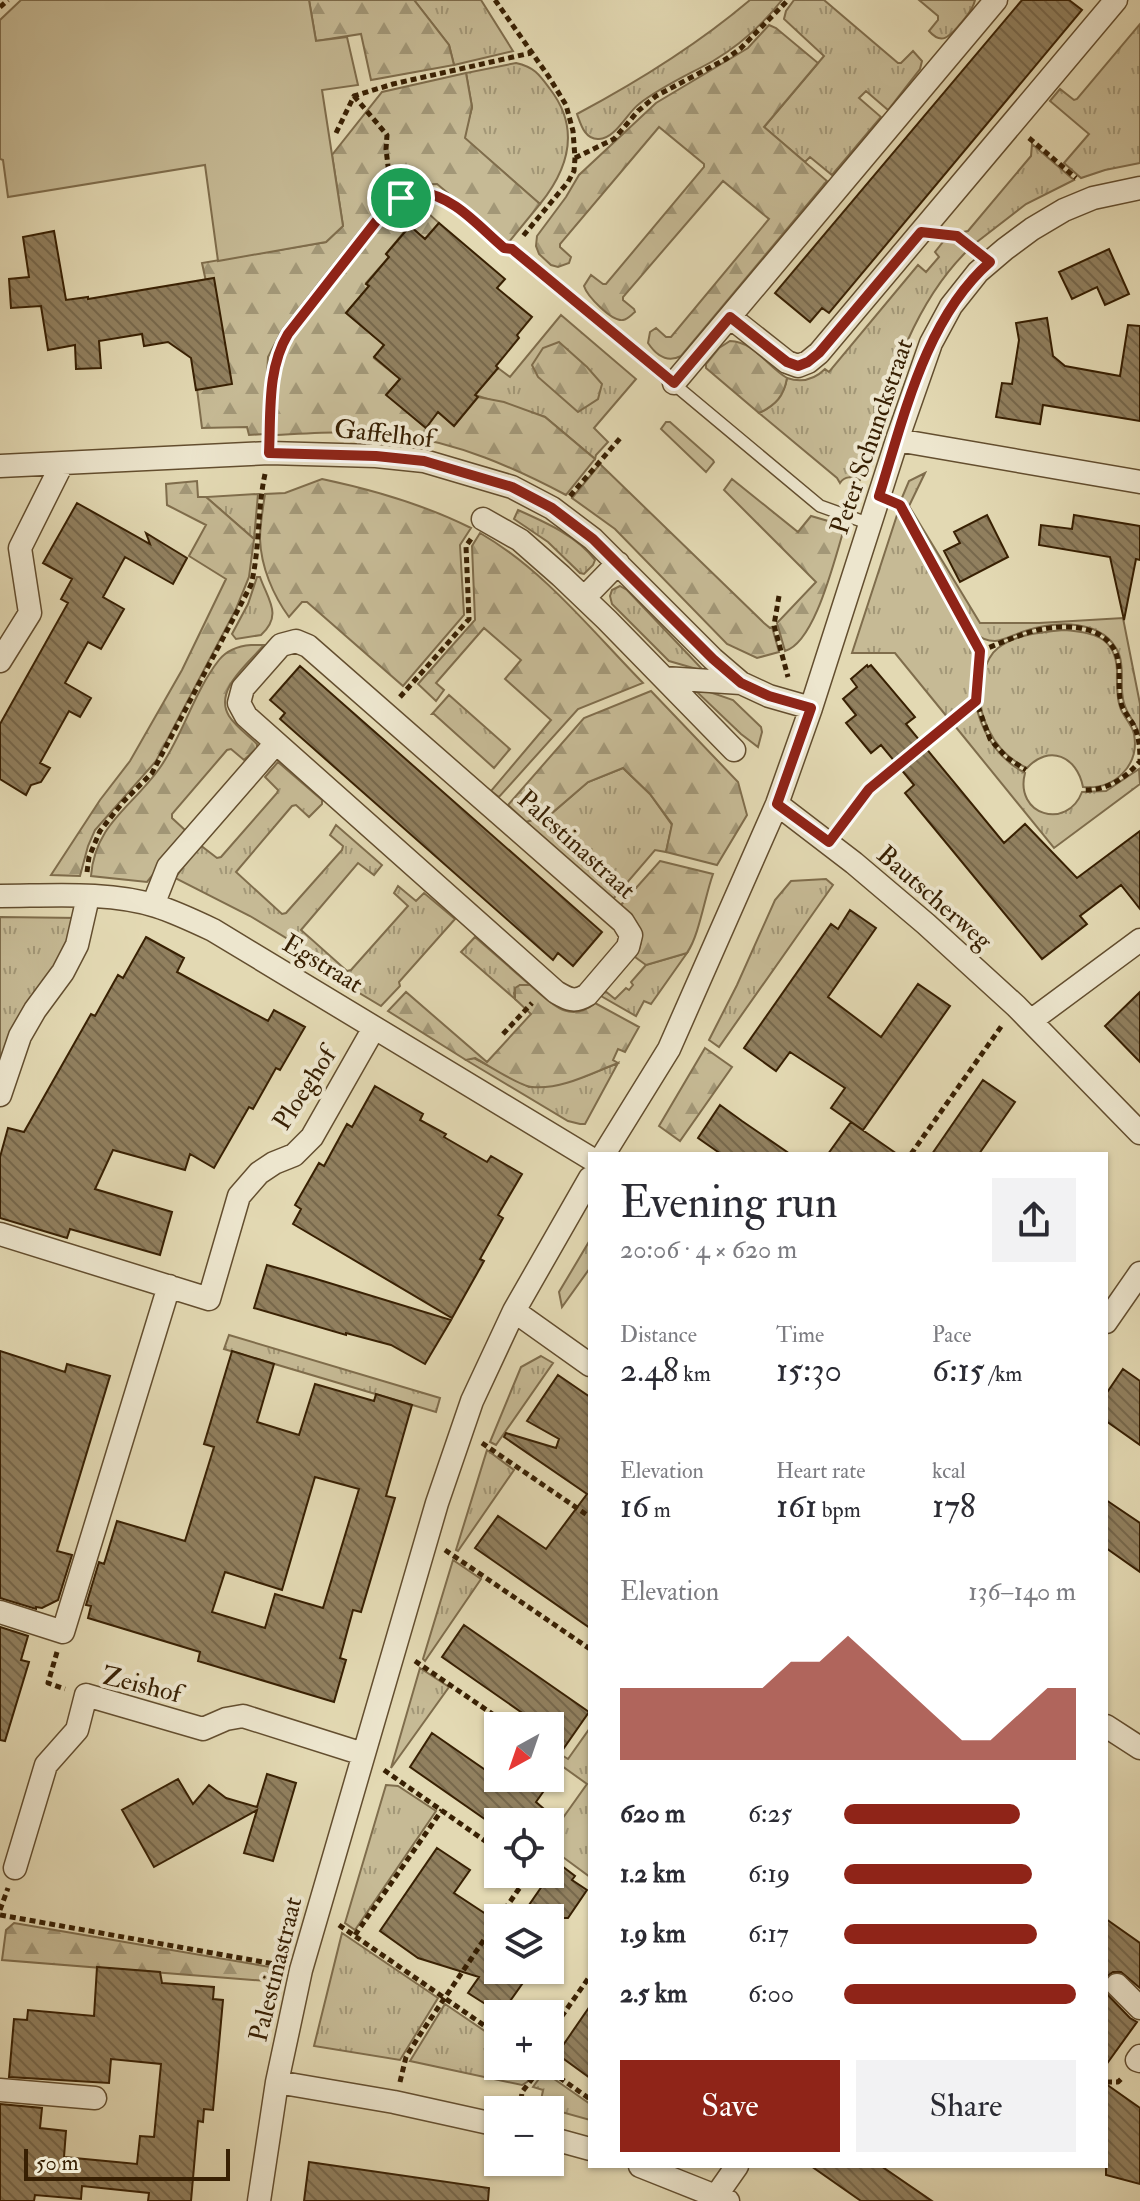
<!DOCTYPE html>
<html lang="en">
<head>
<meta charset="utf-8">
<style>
	body { margin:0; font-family:"IM FELL Double Pica",serif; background:#f2f2f3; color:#2b2b33; height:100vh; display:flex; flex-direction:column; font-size:30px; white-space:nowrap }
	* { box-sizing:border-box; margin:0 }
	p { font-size:26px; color:#7c7c81 }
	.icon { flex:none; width:44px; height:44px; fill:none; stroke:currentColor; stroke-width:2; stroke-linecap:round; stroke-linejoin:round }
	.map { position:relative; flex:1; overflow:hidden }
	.sheet { position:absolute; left:588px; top:1152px; width:520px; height:1016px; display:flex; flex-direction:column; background:#fff; border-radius:0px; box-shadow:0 2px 6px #0004 }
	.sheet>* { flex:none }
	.needle { width:52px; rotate:220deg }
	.fabs { position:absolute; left:484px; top:1712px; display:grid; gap:16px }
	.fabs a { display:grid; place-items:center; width:80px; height:80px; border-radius:0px; background:#fff; box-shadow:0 2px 6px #0004; font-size:40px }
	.scale { position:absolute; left:24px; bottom:20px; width:206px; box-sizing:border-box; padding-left:8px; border:4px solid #382003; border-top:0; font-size:22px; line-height:28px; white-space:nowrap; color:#382003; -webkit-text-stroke:6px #ede6ce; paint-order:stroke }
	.pin { position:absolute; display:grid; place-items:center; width:68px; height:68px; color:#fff; margin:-34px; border:4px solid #fff; border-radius:50%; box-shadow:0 2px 8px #0007 }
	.round { display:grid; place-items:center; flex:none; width:84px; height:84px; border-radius:0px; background:#f2f2f3 }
	.summary { display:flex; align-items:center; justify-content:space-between; height:136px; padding:0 32px }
	h1 { font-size:44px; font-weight:600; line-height:60px }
	.metrics { display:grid; grid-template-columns:repeat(3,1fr); gap:12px; height:136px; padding:8px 32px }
	.metrics div { display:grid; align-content:center }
	.metrics b { font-size:34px; font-weight:600 }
	.metrics small { font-size:22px; font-weight:400 }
	.metrics p { font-size:22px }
	.chart { height:224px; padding:16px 32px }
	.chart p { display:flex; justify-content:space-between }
	.chart svg { width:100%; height:144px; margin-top:8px; fill:#8f2418; opacity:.7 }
	.cta { display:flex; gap:16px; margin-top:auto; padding:16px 32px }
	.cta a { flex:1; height:92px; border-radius:0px; background:#8f2418; color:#fff; font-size:32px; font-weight:600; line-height:92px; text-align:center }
	.cta a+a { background:#f2f2f3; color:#2b2b33 }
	ul { padding:0 32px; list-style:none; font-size:26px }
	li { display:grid; grid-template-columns:128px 96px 1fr; align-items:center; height:60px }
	li i { height:20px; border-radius:10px; background:#8f2418 }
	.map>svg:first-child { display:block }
</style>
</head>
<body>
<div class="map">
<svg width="1140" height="2201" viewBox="0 0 1140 2201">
	<defs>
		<pattern id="grass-tufts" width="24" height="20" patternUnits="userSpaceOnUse" patternTransform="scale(2)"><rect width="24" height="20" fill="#c6ba95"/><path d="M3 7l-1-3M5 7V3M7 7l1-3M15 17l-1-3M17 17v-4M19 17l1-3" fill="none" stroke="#a29777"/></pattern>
		<pattern id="forest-firs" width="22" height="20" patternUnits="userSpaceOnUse" patternTransform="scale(2)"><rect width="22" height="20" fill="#c6ba95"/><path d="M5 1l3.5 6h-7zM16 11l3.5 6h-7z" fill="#a29777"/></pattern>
		<pattern id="building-back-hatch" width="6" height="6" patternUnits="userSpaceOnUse" patternTransform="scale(2)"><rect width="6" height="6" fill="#91805f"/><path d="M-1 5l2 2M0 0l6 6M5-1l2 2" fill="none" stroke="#77684c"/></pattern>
	</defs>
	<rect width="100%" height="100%" fill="#e3d9b3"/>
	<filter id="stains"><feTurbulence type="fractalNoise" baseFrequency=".0025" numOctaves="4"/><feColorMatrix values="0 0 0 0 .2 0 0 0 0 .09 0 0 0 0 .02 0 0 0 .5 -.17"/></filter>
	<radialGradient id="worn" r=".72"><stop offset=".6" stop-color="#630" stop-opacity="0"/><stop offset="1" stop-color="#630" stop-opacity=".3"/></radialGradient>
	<!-- grass -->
	<path fill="url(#grass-tufts)" stroke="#7f6d4c" stroke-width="2" d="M414 0H481L513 51 454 65 449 45Z
		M750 0H782C763 24 740 45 713 61 688 75 662 86 639 104 627 113 615 139 599 139 585 140 581 125 577 114 639 81 697 45 750 0Z
		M794 0H824L898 63H901L913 51 922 61 920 69 888 110 866 91 859 98 881 117 832 175 810 157 805 162 764 127 824 56 784 19 786 11Z
		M919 0H975C973 10 967 15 961 23 951 34 943 47 929 31L938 20V16Z
		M1140 24V163L1105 170 1081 178 1064 163 1089 134 1050 101 1060 89 1074 100 1077 99Z
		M516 63C534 67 539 74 550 89 580 128 569 168 540 204L464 138 472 107 466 73Z
		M1032 144 1074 180 1026 204 973 245 958 233 968 231 1031 156Z
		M957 239 969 249C906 310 886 399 860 480 852 477 845 475 840 483L837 478 759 413C774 406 784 395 787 378 802 383 814 380 825 369L829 372 918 265 926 272 939 257 935 252 943 242Z
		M561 315 636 379 594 428 608 442 596 455 595 459 545 417 475 395 498 368 510 377Z
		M925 473 909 506 980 623H1039L1123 618 1140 704V736C1137 723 1127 716 1124 703 1119 688 1125 669 1119 654 1104 618 1055 621 1025 631 1015 634 1005 640 995 641 986 641 980 638 973 632L901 500 909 481Z
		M258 494 254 539 206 497Z
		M899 509 965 632 975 657 977 681 974 694 970 701 948 718 895 653H852Z
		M518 510C545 522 577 536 595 560L593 565 584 574 580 573 548 542 514 519Z
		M257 577H260C268 600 283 615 261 635L236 639 232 634 248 604Z
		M620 586 627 590 702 669 700 670 669 661 612 604 610 596 612 590Z
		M1064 630C1092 632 1115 636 1117 670 1117 682 1116 695 1120 707 1123 717 1132 724 1134 734 1140 766 1114 790 1083 787 1077 756 1049 744 1027 768 993 752 972 711 983 674 986 664 990 654 998 648 1016 634 1043 632 1064 630Z
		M698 688 733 700 761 727 762 732 758 747 741 734 697 692Z
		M449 695 510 749 494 768 434 714H432Z
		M972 708 977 710C985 738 999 759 1025 773 1014 815 1067 831 1082 792L1106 791 1139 769 1140 784 1054 848 955 726 960 716Z
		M278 762 322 800V804L309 817 296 805 292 806 236 872 282 914 286 913 342 850 343 846 330 835 336 825 382 865 374 875 358 863 301 930 347 971 351 970 408 906 394 893 398 886 416 901 424 893 455 919 399 982 400 986 381 1006 321 970 317 957 250 916 175 878 200 845 217 858 221 857 277 793 278 790 265 777Z
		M623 768 650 794 672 825 666 852 655 850 613 899 526 822 552 813 588 782Z
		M826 879 833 885 719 1047 709 1040 737 985 775 900 791 881Z
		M0 917 79 918 0 1074Z
		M475 937 530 985H520L514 993 515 999 461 952Z
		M687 953 651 1004 644 1001 636 1016 601 996 605 991 615 999 626 988 629 990 633 985 631 982 646 965Z
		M474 1058 529 1087 583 1077 618 1063 585 1124H580L568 1121 466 1060Z
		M590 1240V1268L562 1307 559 1292Z
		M229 1335 440 1398 436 1412 224 1349Z
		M541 1356 553 1363 496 1445 490 1442 521 1367Z
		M487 1450 514 1470 458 1551 456 1550Z
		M453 1560 481 1579 425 1661 423 1659Z
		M420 1668 449 1687 391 1768Z
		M590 1728V1877L552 1849 550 1851V1836L587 1784 555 1761 560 1754 568 1759Z
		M386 1785 398 1786 436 1811 355 1930 345 1923Z
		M342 1933 438 1998 400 2060 314 2046Z
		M445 2004 498 2040V2066L537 2067 527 2082 522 2085 410 2061Z
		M544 2072 590 2104V2120L540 2106 543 2090 533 2087Z"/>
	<!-- forest -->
	<path fill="url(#forest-firs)" stroke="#7f6d4c" stroke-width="2" d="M309 0H414L449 45 454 65 371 80 361 34 316 41Z
		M769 25 776 28 818 63 764 127 827 181 681 356C667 363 656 355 648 343L650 332 656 328 666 337H671L769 219 723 181 623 297V300L634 309 635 312C631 315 628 319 623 320 612 322 587 296 584 286L591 275 603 284H606L704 167V164L659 127 560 244V247L571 257 569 263 558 267 551 265 539 254 536 246 537 236 566 197 579 175 656 103 748 48Z
		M466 73 472 107 465 138 540 204 508 243 437 184 411 185 380 205 282 330 268 357 264 434 249 435 247 427 202 428 197 389 228 384 202 263 326 242 343 226 332 155 382 92Z
		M412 205 428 213 439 223 425 239 409 226 386 254 389 257 366 283 369 286 346 313 384 345 374 358 400 379 387 394 425 427 438 412 454 426 478 397 504 402 545 417 595 459 566 495C513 467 458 443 399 435 358 430 317 433 276 435L277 382 286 351 293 337 390 215 403 206Z
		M730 341C753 341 768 367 787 378 784 396 776 405 759 413L706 368V364L719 348Z
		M559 342 587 367 602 384 598 399 578 412 538 377 532 365 543 348Z
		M666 422H670L713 460 714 462 706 472 661 429Z
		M600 464 764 623 770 628 772 627 779 652 757 658 727 644 615 529 572 498Z
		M322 479C374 490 423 504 471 528L460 545 464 615 403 686 307 602H302L289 617C273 595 261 567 260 539 260 524 263 508 265 494L285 493Z
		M732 479 798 532 811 516 845 526C835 556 816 642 785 651L777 623 816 582 724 490Z
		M197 481 198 497H206L254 539 249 577 236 609 156 761 95 830 88 846 80 876 51 875 100 800 130 761 182 670 226 579 189 556 206 525 167 505 166 484Z
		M480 533C544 570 592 631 643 683L578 709 499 797 491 791 551 720 505 679 521 660 484 628 436 683 444 690 436 701 418 684 475 620 472 546Z
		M251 645H264C249 663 213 690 229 716 236 727 248 735 257 744V748L244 760 231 749 227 750 172 814V818L185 830 186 834 147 882 91 876C95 824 132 807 159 769 183 736 193 693 219 660 227 650 238 646 251 645Z
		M651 691 738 782 747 815 717 865 666 852 672 824 650 794 623 768 588 782 552 813 526 822 508 805 584 718Z
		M660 861 713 874C705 896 699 936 687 953L646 965 635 957C649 935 637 920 620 906Z
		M520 985H530C550 1002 569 1025 595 1003L639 1027 625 1052 618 1049 613 1060 618 1063C592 1073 561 1090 532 1087 519 1086 488 1065 475 1058L466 1060 388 1011 406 992 487 1062 531 1014 515 999V988Z
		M705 1048 732 1067 680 1141 659 1126Z
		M14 1923 270 1967 267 1981 2 1960 6 1930Z"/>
	<!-- garden -->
	<path fill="#c6ba95" stroke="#7f6d4c" stroke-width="2" d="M21 0H309L316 41 347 37 358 85 322 90 343 226 326 242 218 261 205 165 8 197 3 160 0 159V20Z"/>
	<!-- building -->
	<path fill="url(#building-back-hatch)" stroke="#382003" stroke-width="2" fill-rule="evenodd" d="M1022 0H1069L1082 10 829 313 822 308 810 322 775 293Z
		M439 223 505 279 497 288 532 317 517 335 519 338 496 366 498 368 475 395 478 397 454 426 438 412 426 428 386 395 400 379 374 357 384 345 346 313 369 286 366 284 389 257 386 254 410 226 425 239Z
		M54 231 66 300 88 297V299L214 278 232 384 196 390 191 358 168 342 144 346 142 334 99 341 101 368 76 369 75 345 48 350 41 306 11 308 9 279 29 277 23 237Z
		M1109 249 1129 294 1105 305 1097 287 1072 299 1059 272Z
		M1047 318 1053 356 1065 366 1120 376 1128 325 1140 326V421L1043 405 1040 424 996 417 1002 383 1012 384 1019 340 1016 323Z
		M77 503 150 544 146 533 187 558 173 584 125 557 103 597 124 609 101 649 88 642 65 683 91 698 80 717 69 711 40 763 50 768 41 782 31 785 26 795 0 779V724L68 603 61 599 72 579 43 563Z
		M987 515 1008 557 960 582 944 551 960 543 954 532Z
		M1074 515 1140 526V560L1136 559 1124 620 1110 557 1039 545 1041 525 1072 529Z
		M867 665 868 667 871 665 915 717 906 724 1004 843 1025 824 1077 878 1140 831V909L1121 885 1080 916 1087 924 1042 959 905 793 914 785 881 745 871 753 846 723 856 715 843 699 857 687 851 679Z
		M300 666 602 932 573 966 558 953 553 960 280 719 285 713 270 700Z
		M850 910 876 928 828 997 881 1037 918 984 950 1006 863 1130 831 1108 845 1088 790 1052 776 1071 744 1048 831 924 838 929Z
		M146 937 184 958 177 972 268 1021 274 1010 305 1027 280 1070 276 1068 253 1109 249 1107 214 1168 190 1154 185 1170 113 1150 95 1189 172 1212 160 1255 70 1229 67 1238 0 1218V1157L8 1128 24 1132 91 1014 95 1016 118 975 123 978Z
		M1140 992V1062L1105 1026Z
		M983 1080 1015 1102 979 1154H932Z
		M375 1086 423 1114 420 1120 446 1134 444 1137 487 1162 491 1156 522 1174 498 1215 503 1218 480 1259 484 1261 452 1318 293 1224 301 1209 295 1205 319 1163 324 1166 347 1124 352 1127Z
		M720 1105 742 1121 790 1154H721L698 1138Z
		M851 1122 897 1154H828Z
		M267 1265 313 1278 451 1320 425 1364 391 1345 346 1333V1335L254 1308Z
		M0 1351 65 1372 67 1364 110 1376 57 1551 72 1555 58 1600 42 1608 36 1607V1609L0 1598Z
		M232 1351 274 1364 257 1422 299 1435 315 1384 374 1401 376 1394 412 1405 386 1496 395 1498 361 1612 353 1610 340 1658 346 1660 334 1702 198 1661 200 1652 88 1618 91 1606 86 1605 99 1562 104 1564 117 1521 185 1541 214 1447 204 1444ZM315 1477 359 1489 323 1608 275 1594 265 1628 212 1612 225 1572 282 1590Z
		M1123 1369 1140 1381V1445L1106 1421V1394Z
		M558 1375 590 1397V1628L475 1548 498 1516 546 1549 587 1494 504 1437 506 1433 556 1448 559 1439 527 1421Z
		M1106 1500 1140 1523V1572L1106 1548Z
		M464 1625 589 1712 550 1768V1726H541L442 1657Z
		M0 1627 28 1636 21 1660 29 1662 5 1741 0 1740Z
		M432 1733 497 1778H553L536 1802 559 1822H489L410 1767Z
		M267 1774 296 1783 273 1861 244 1853 257 1810 154 1867 122 1810 178 1779 193 1804 209 1785 226 1798 257 1807Z
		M437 1848 470 1870 454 1893 498 1922V1970H532L501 2014 468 1993 479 1977 418 1958 380 1931Z
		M558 1863 575 1876 572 1880 587 1890 568 1918H520Z
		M1106 1919 1140 1943V1988L1121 1972H1113L1106 1977Z
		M97 1967 160 1972 162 1983 214 1987 213 1999 223 2000 213 2110 204 2109 203 2122 198 2121 191 2201H148L149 2193 82 2186 81 2199 35 2195 34 2201H0V2104L42 2108 40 2128 66 2131 64 2157 137 2164 140 2136 154 2137 161 2064 111 2059 109 2083 9 2077 14 2019 27 2020 28 2010 94 2016Z
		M1106 1993 1130 2018 1137 2022 1106 2065Z
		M590 2006V2078L557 2054Z
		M1106 2084 1140 2108V2184L1106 2175Z
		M309 2162 489 2188 488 2201H304Z
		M811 2166H881L932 2201H861Z"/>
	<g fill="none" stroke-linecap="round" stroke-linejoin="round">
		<defs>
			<path id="lane" d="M512 249 820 506 870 524"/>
			<path id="street" d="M730 317 787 362 798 366 808 362 819 353 1116 0
				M674 383 996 0
				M897 440 1140 482
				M0 466 269 453 376 456 424 461 512 487 552 508 593 539 713 659 741 683 769 696 811 708
				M483 519 520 540 561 576 607 620 734 750
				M584 598 618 563
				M296 641 308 646 623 922 631 935 628 947 587 995C574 1003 568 999 556 992L246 716 239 703 243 688 281 645Z
				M0 661 30 613 20 548 62 464
				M664 678 741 683
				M777 804 854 863 926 924 1016 1006 1140 1133
				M0 896C49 896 109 891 156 906 175 912 194 921 213 930L590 1158
				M153 905 168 867 276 743
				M1032 1020 1140 940
				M0 1095 20 1036 35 1010 63 972 77 945 88 897
				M604 1154 669 1049 777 804 811 708 897 440 931 343 951 306 978 272 1005 249 1032 229 1064 210 1093 198 1140 188
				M0 1234 209 1299 239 1196 259 1173 274 1163 294 1155 312 1137 374 1028
				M514 1311 590 1365
				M1106 1322 1140 1273
				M0 1612 63 1632 169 1286
				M1106 1726 1140 1748
				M15 1868 46 1765 77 1730 86 1695 203 1729 226 1719 243 1716 363 1754
				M1117 1985 1140 2008
				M1140 2056 1137 2060 1140 2061
				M277 2082 394 2102 498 2125
				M0 2090 95 2098
				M550 2138 590 2149
				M640 2166 728 2201
				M716 2196 737 2166
				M259 2201 277 2082 301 1970 437 1503 472 1401 514 1311 590 1178"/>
		</defs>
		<!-- lane casing -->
		<use href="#lane" stroke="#634e2f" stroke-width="14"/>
		<!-- street casing -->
		<use href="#street" stroke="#634e2f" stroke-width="25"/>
		<!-- path -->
		<path stroke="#382003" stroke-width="5" stroke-dasharray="6 4" stroke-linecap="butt" d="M495 0 549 77 566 105 573 131 575 158 574 171 568 182 523 236
			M0 7 8 0
			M354 96 387 135 386 149 390 183 401 198
			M336 133 354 96 393 84 531 53
			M1029 138 1076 178
			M575 158 614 139 638 111 656 96 726 59 741 48 788 0
			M948 235 957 236 973 249
			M270 429C272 395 270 364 288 334L385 210C395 203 405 194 418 192 445 188 478 226 497 242
			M570 496 622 436
			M901 507 980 651 976 701 990 739 1006 757 1026 770
			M779 596 774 625 788 677
			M980 651C996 645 1011 638 1027 633 1055 624 1102 621 1116 653 1122 669 1117 687 1121 703 1123 711 1129 717 1133 724 1139 735 1140 749 1140 761 1125 779 1106 791 1082 790
			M400 697 469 619 466 546 471 539
			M843 824 869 789 976 701
			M87 872 89 857 100 831 123 802 152 773 251 585C260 549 257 511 265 474
			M503 1034 532 1003
			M911 1154 1003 1024
			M482 1443 590 1517
			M445 1550 590 1649
			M57 1652 48 1683 65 1689
			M415 1661 510 1726
			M550 1754 557 1759
			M384 1770 498 1850
			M0 1910 8 1888
			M0 1915 280 1965
			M499 1918 529 1874
			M339 1925 498 2035
			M355 1935 442 1810
			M550 2033 590 1976
			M543 2066 590 2099
			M400 2082 406 2057 419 2036 498 1919
			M1106 2082H1118L1123 2077
			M520 2110 522 2092 542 2066"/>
		<!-- lane -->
		<use href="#lane" stroke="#ede6ce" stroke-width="11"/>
		<!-- street -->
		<use href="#street" stroke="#ede6ce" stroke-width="22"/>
	</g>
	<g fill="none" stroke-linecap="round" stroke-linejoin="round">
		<defs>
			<path id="route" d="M419 192C453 195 479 227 504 248L512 249 674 383 730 317 787 362 798 366 808 362 819 353 921 232 957 236 990 262C925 319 904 417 879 496L900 505 980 651 976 701 869 789 829 842 777 804 811 708 769 696 741 683 713 659 593 539 552 508 512 487 424 461 376 456 269 453C271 412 267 369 288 334L385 210 401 198Z"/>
		</defs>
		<!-- route casing -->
		<use href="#route" stroke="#fff" stroke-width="16"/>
		<!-- route -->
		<use href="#route" stroke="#8f2418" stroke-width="10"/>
	</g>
	<g text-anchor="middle" stroke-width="8" stroke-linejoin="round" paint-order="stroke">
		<!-- street labels -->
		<g font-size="26" fill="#382003" stroke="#ede6ce">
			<text transform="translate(384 433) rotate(6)" y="9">Gaffelhof</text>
			<text transform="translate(871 436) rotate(-71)" y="9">Peter Schunckstraat</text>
			<text transform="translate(577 844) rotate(42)" y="9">Palestinastraat</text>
			<text transform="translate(935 897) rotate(41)" y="9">Bautscherweg</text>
			<text transform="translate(323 963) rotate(31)" y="9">Egstraat</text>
			<text transform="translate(304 1088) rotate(-57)" y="9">Ploeghof</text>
			<text transform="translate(142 1684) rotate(14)" y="9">Zeishof</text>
			<text transform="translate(275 1969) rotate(-76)" y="9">Palestinastraat</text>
		</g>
	</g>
	<rect width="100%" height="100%" filter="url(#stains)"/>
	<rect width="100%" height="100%" fill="url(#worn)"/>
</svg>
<div class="fabs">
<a><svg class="needle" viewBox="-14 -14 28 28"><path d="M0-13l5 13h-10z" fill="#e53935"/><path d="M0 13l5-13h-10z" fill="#7c7c81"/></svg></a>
<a><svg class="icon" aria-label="locate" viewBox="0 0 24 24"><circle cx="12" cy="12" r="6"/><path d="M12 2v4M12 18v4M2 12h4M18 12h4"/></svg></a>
<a><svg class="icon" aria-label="layers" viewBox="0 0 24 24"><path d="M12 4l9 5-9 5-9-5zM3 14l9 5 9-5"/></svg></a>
<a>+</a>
<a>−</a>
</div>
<div class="scale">50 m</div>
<div class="pin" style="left:401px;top:198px;background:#1e9e55"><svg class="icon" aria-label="arrive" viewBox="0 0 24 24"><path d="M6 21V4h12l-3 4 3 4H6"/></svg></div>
<section class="sheet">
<div class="summary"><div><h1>Evening run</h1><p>20:06 · 4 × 620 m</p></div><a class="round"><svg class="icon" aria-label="share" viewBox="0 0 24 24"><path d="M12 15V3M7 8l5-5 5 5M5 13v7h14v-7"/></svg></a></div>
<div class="metrics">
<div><p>Distance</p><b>2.48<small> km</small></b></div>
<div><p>Time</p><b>15:30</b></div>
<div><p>Pace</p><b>6:15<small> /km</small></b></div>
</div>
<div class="metrics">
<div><p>Elevation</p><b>16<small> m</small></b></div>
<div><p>Heart rate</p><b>161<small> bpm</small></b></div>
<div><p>kcal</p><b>178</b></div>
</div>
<div class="chart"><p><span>Elevation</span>136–140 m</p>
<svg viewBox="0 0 160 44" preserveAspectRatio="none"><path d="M0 44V22L10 22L20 22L30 22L40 22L50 22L60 14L70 14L80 6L90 14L100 22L110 30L120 38L130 38L140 30L150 22L160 22V44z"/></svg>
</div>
<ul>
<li><b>620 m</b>6:25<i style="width:76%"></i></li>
<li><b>1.2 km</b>6:19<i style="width:81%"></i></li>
<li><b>1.9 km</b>6:17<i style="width:83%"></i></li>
<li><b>2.5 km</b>6:00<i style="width:100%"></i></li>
</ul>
<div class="cta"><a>Save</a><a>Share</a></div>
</section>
</div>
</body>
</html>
